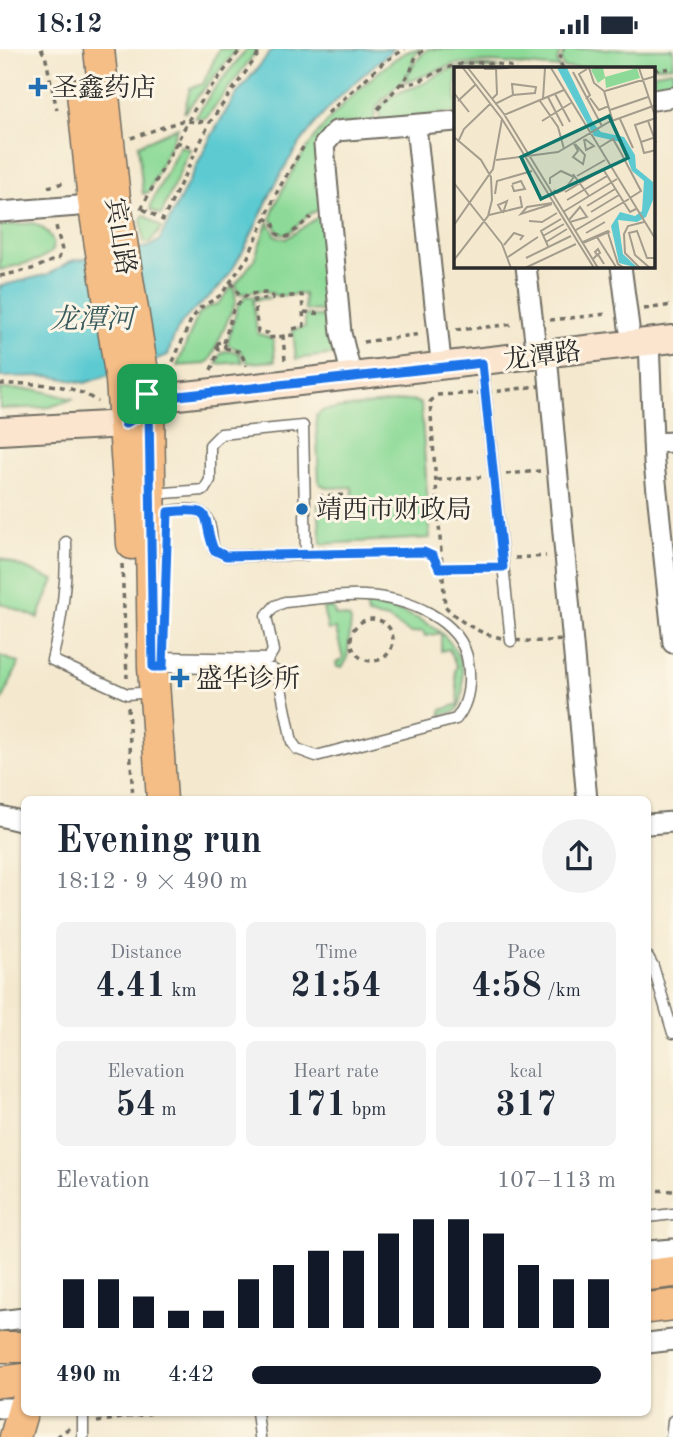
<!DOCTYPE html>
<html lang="en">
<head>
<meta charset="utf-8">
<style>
	body { margin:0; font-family:"Old Standard TT","Noto Serif SC",serif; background:#f2f2f3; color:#1f2937; height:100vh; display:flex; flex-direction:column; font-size:26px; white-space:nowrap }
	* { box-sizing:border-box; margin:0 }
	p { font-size:23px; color:#747a83 }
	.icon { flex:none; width:38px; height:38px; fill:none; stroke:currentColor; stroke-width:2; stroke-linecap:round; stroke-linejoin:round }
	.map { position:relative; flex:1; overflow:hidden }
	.side { position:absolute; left:21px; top:747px; width:630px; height:620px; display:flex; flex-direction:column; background:#fff; border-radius:10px; box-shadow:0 2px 5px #0004 }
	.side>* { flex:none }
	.pin { position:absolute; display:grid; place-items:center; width:60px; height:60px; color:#fff; margin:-30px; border-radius:14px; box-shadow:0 4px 10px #0006 }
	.round { display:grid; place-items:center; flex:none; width:74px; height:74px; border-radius:37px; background:#f2f2f3 }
	.summary { display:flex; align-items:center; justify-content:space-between; height:119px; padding:0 35px }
	h1 { font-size:38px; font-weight:700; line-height:52px }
	.metrics { display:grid; grid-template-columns:repeat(3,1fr); gap:10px; height:119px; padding:7px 35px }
	.metrics div { display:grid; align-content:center; border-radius:10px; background:#f2f2f3; text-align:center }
	.metrics b { font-size:35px; font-weight:700 }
	.metrics small { font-size:19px; font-weight:400 }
	.metrics p { font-size:19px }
	.chart { height:196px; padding:14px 35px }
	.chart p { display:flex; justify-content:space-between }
	.chart svg { width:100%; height:126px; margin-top:7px; stroke:#111827; stroke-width:6 }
	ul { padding:0 35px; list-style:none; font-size:23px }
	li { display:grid; grid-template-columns:112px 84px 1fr; align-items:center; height:52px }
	li i { height:18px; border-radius:9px; background:#111827 }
	.status { display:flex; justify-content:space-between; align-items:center; height:49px; padding:0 35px; background:#fff; direction:ltr }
	.status svg { height:19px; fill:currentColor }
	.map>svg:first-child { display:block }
</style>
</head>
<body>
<div class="status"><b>18:12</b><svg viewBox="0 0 49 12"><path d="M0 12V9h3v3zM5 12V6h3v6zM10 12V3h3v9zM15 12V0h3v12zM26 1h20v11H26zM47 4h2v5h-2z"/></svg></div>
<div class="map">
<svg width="673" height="1388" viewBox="0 0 673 1388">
	<rect width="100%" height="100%" fill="#fcf5e5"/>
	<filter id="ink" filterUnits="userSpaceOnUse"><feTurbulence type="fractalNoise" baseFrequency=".0143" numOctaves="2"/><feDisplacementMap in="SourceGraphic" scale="14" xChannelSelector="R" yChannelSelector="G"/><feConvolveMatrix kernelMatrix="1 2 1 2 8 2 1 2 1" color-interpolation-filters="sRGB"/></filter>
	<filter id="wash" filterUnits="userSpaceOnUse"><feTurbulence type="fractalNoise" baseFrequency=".00686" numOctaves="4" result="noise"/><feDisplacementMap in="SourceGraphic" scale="28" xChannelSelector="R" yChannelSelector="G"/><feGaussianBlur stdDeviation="1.57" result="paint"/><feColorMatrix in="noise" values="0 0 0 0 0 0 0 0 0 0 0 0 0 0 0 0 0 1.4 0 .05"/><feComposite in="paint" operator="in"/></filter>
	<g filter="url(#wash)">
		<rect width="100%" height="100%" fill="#f4e9cf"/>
		<!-- green -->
		<path fill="#8dda98" stroke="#5c8262" stroke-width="2" d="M219 0H237L184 64 190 39 203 35Z
			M247 0H258L206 69H195L211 44Z
			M421 0C410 8 415 14 408 24 397 42 374 48 374 73L333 76 324 159 311 164 288 185 279 184 271 169 274 159C297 105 330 64 375 26 389 15 403 0 421 0Z
			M428 0H561L557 13 560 19 492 13 454 15 405 34C407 26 419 6 428 0Z
			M565 0H673V17L564 19 561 12Z
			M488 17 500 19H456V63L379 73C377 46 401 43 420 36 427 34 432 28 439 25 455 17 471 17 488 17Z
			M673 21V42L654 40V24Z
			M178 78 149 143 143 145 138 96Z
			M180 97 190 100 161 166 151 161V155Z
			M324 164 330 266 325 262 305 261 304 245 277 247 264 241 238 245 236 235 254 211 268 172 276 187 286 190Z
			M144 166 162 179 149 194H144L141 170Z
			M33 174C46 180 55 187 53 202L38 211 0 221V177Z
			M233 236 236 252 211 310 205 315 177 317 198 266 208 258 218 255Z
			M245 247 271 249 253 251 257 284 273 290 275 312 248 314 240 301 227 296 238 256Z
			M305 266 327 268 334 272 335 305 296 310 293 281 305 278Z
			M225 302 238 303 243 313 217 315 220 306Z
			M0 340 38 341 73 350 50 358 0 360Z
			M412 351 421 355 430 489 321 495 318 455 353 450 352 438 327 439 319 434 316 367 324 361Z
			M0 509 54 531 38 569 0 554Z
			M366 555C409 562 462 579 463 631 463 641 463 653 456 662L441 666V661L459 655 455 621 457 618 449 600 441 602V584L425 587 423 582 410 584 388 570 368 566Z
			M323 559H333L335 566 349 569 351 572 347 611 342 618H337L336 614 343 610 336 580 328 581Z
			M0 607 19 614 2 652 0 651Z"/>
		<!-- water -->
		<path fill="#5dcad1" stroke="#447a7e" stroke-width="2" d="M273 0H394C347 37 305 78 277 132 261 163 248 198 228 227 205 260 179 259 168 306L85 334 50 327 0 328V237L49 225 71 212 148 198 159 192 212 86 235 47Z"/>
	</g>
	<g filter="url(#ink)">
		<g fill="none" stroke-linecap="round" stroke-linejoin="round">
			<defs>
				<path id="lane" d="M482 314 511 592
					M152 445 204 441 210 431V396L221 385 303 377 306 506 226 507 214 501C211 492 212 482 208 472 201 453 170 463 155 465
					M66 493C67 533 62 572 52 611L127 645 140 644
					M155 608 268 610 273 602 266 567 275 557 285 553C312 551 339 545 366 547 405 548 462 570 468 613 471 634 469 654 456 670L316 707 297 700 292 693 278 624 272 620 157 618
					M648 908 653 917 673 984
					M648 1168 673 1165
					M257 1363 260 1388
					M83 1388V1363
					M671 1388 673 1372"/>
				<path id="street" d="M654 51 673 48
					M416 77 440 303
					M0 163 78 157 93 152
					M526 217 535 291
					M621 217 629 278
					M649 292 654 414 673 594
					M547 306 587 751
					M349 316 341 284 324 96 336 82 456 72
					M653 394 673 393
					M0 767 24 773
					M648 775 673 773
					M648 1202 673 1200
					M0 1272 24 1269
					M648 1294 673 1291
					M0 1359H24"/>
				<path id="secondary" d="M0 382 125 375 169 348 673 290"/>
				<path id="primary" d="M99 0 115 149 149 360 153 618 162 751
					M82 44 93 152 121 331 132 495
					M648 1226 673 1223
					M648 1259 673 1256
					M0 1298H24
					M0 1333 24 1330
					M15 1388 24 1357"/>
			</defs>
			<!-- lane casing -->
			<use href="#lane" stroke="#716e64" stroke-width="13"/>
			<!-- street casing -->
			<use href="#street" stroke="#716e64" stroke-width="23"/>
			<!-- secondary casing -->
			<use href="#secondary" stroke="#716e64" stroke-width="30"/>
			<!-- primary casing -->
			<use href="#primary" stroke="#716e64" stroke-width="33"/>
			<!-- path -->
			<path stroke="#716e64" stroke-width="3.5" stroke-dasharray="5 5" stroke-linecap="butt" d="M41 0 45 6 57 61
				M563 19 559 12 563 0
				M654 21 673 19
				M401 35C418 36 429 26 444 20 466 11 494 13 517 19
				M378 60 410 24 416 7 426 0
				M328 64 384 13 405 0
				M131 89 181 72 210 73
				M176 93 196 99
				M48 138 67 133
				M141 160 194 61 241 0
				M143 160 163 171 210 73 262 0
				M265 169 273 173 277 185 287 188 311 168
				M0 227 32 220 59 209 62 201 56 177
				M231 233 241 249
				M644 260 673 256
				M304 263 323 265
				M550 271 608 265
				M456 281 515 275
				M283 286 285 312
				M217 297a4 4 0 1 1 8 0a4 4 0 1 1-8 0Z
				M363 293 421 285
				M224 294 233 261 247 245 269 244 274 249 302 246 304 277 293 280V286L269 289 268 284 258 283 254 251 274 249
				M225 299 241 303 246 317
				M211 321 219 301
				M169 322 191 271 200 259 221 246 248 208 278 141 305 95
				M0 335C31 335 71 332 97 353
				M538 337 543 341 565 586 563 591C519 595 477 592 445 557L430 353 437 346 485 344Z
				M506 425 540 422
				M437 431 481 428
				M318 447 348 446
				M319 506 424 503 433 507 440 519 489 518
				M515 509 546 507
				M122 515 127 629
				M351 591a21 21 0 1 1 42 0a21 21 0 1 1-42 0Z
				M128 658 133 751
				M648 1141 673 1142
				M97 1373 158 1363
				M57 1388 69 1379"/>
			<!-- lane -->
			<use href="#lane" stroke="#fff" stroke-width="10"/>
			<!-- street -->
			<use href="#street" stroke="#fff" stroke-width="19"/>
			<!-- secondary -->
			<use href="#secondary" stroke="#fbe5cf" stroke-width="26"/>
			<!-- primary -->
			<use href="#primary" stroke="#f6be87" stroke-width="30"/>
		</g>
	</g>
	<g fill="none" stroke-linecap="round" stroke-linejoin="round" filter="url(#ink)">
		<defs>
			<path id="route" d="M147 345 124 359 125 375 149 360 153 618H163L168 463C218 458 200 466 214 501L226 507 424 503 433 507 439 519 503 518 482 314 169 348 149 360 147 345"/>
		</defs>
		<!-- route casing -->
		<use href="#route" stroke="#fff" stroke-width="14"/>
		<!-- route -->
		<use href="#route" stroke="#1a73e8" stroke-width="9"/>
	</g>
	<!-- markers -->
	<g fill="#1f6fb2" stroke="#fcf5e5" stroke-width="2.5">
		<path d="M34.5 27.5h7v7h7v7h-7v7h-7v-7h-7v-7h7z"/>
		<circle cx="302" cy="460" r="7"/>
		<path d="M176.5 618.5h7v7h7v7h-7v7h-7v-7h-7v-7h7z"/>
	</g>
	<g text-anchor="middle" stroke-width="6" stroke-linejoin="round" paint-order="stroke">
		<!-- poi labels -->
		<g font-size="26" fill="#2b2b2b" stroke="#fcf5e5" text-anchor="start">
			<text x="52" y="47">圣鑫药店</text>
			<text x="316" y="469">靖西市财政局</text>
			<text x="196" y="638">盛华诊所</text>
		</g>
		<!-- street labels -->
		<g font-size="26" fill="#2b2b2b" stroke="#fcf5e5">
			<text transform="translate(121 187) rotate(81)" y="9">宾山路</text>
			<text transform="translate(542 306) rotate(-7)" y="9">龙潭路</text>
		</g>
		<!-- water labels -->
		<g font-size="28" font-style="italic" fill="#3a5b5d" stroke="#fcf5e5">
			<text x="92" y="279">龙潭河</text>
		</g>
	</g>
	<!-- overview -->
	<g transform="translate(454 18)">
		<rect width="201" height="201" fill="#f4e9cf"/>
		<path d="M140 1H149L151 10 183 1 186 11 152 21 151 11 144 16 137 3Z" fill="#8dda98"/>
		<path d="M103 1H113L140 57 147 65 170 70 181 88 182 101 199 115V133L192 150 183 155 164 153 169 187 184 201 165 196 157 159 166 145 181 149 188 144 190 114 178 104 167 75 140 69Z" fill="#5dcad1"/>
		<path fill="none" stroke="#a49d8d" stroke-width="2" d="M9 1 48 52 140 201M14 1 50 47 144 201M97 1 202 173M135 1 140 16 150 24 159 55M185 1 202 52M30 2 55 1M119 5 148 59M151 24 202 9M0 26 15 45M101 27 116 55M94 30 109 59M136 31 145 43 155 39M38 32 43 27 42 1M89 32 91 1M132 32 136 28 125 7 133 2M4 34 21 18M86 34 104 60 110 82M41 37 59 28 81 26 82 20 58 17 59 28M156 43 194 30M50 48 110 23M202 51 181 58 187 75 202 70M166 52 179 81M88 54 117 36M194 54 202 76M0 70 27 93 37 110 38 133 34 149 0 193M130 72 132 83 140 79 131 72M4 75 10 62 36 37M187 75 190 86 202 83M120 77 124 84 119 90 129 97 131 88 121 77M146 80 159 72 167 86 187 124 176 131M42 93 104 85 155 55 202 38M149 102 176 145 182 142M119 107 135 129M123 109 151 93M0 116 48 177M96 117V111L107 104 120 110 110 123 103 126 100 123M58 118 60 124 71 122 67 114 58 117M111 125 155 99M41 127 43 114 78 104M113 133 153 109M98 136 73 140 67 147 98 137M133 139 161 122M48 145 44 138 53 134 49 146M109 145 163 112M137 145 165 128M35 148 68 140 66 129M115 153 126 140 133 150 116 155M75 154 88 155 103 146M0 158 39 102 48 52M122 163 175 132M132 166 151 155M154 166 164 197 170 201M89 169 110 157M143 170 162 200M92 175 113 162M129 175 154 164 155 165 129 176M48 177 57 201M50 178 60 166 69 169 66 173M94 179 87 164 107 152M54 190 84 170M72 191 117 169M139 192 143 188 146 186 144 182 141 185 143 188 145 189 150 197M71 201 122 177M186 201 171 186 170 167 174 159 190 155M196 201 181 188 175 166 183 164 193 191H202"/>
		<path fill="#0f766e" fill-opacity="0.15" stroke="#0f766e" stroke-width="3.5" d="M155 49 174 91 87 132 67 90Z"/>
		<rect width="201" height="201" fill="none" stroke="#2b2b2b" stroke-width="3.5"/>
	</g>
</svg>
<div class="pin" style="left:147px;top:345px;background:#1e9e55"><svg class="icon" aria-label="arrive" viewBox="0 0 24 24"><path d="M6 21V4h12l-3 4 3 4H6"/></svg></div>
<section class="side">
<div class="summary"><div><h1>Evening run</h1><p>18:12 · 9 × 490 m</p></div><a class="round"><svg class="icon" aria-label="share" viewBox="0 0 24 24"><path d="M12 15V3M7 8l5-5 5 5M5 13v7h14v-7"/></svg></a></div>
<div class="metrics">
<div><p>Distance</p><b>4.41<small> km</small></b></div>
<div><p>Time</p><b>21:54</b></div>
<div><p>Pace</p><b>4:58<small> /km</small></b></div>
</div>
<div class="metrics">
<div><p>Elevation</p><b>54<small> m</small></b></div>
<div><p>Heart rate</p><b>171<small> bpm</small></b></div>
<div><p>kcal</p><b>317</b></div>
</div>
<div class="chart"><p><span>Elevation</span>107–113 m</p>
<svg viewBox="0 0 160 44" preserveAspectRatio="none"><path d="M5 44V27M15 44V27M25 44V33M35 44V38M45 44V38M55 44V27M65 44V22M75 44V17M85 44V17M95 44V11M105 44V6M115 44V6M125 44V11M135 44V22M145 44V27M155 44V27"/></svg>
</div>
<ul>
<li><b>490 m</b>4:42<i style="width:96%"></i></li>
</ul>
</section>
</div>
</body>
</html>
